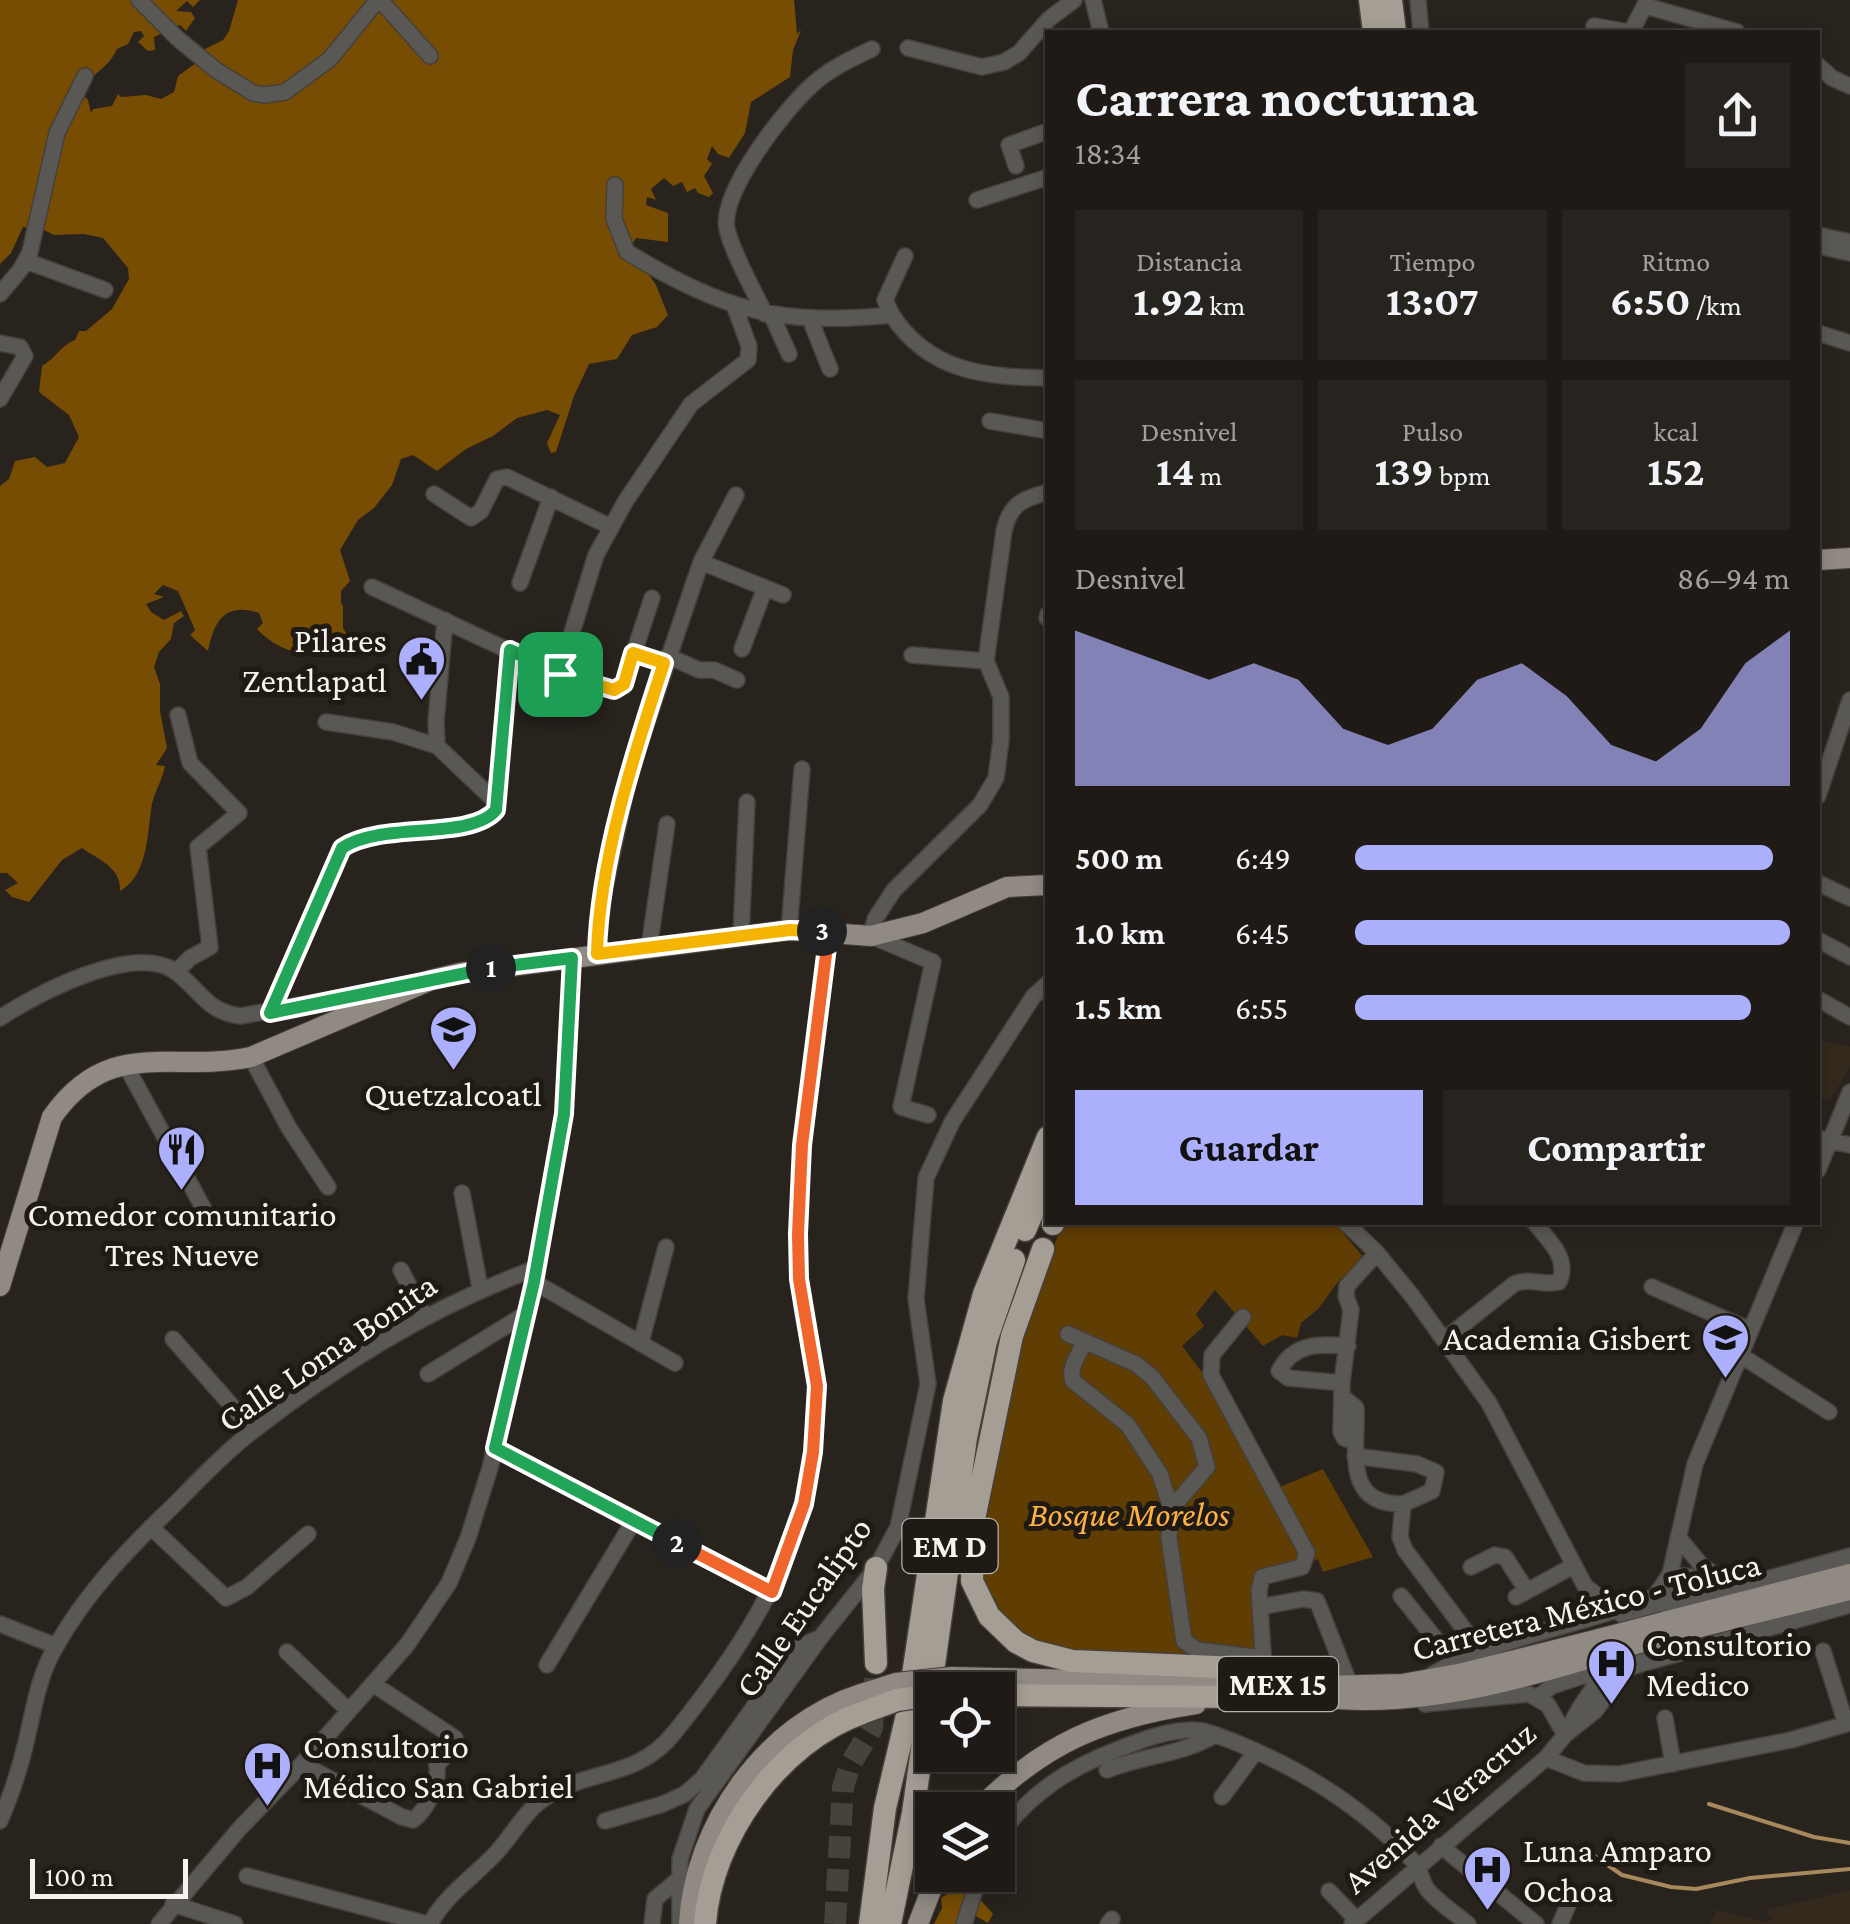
<!DOCTYPE html>
<html lang="es">
<head>
<meta charset="utf-8">
<style>
	body { margin:0; font-family:"Crimson Pro",serif; background:#27231f; color:#f1f3f6; height:100vh; display:flex; flex-direction:column; font-size:38px; white-space:nowrap }
	* { box-sizing:border-box; margin:0 }
	p { font-size:32px; color:#a1a1a1 }
	.icon { flex:none; width:55px; height:55px; fill:none; stroke:currentColor; stroke-width:2; stroke-linecap:round; stroke-linejoin:round }
	.map { position:relative; flex:1; overflow:hidden }
	.panel { position:absolute; left:1045px; top:30px; width:775px; height:1195px; display:flex; flex-direction:column; background:#1f1a16; border-radius:0px; box-shadow:0 5px 15px #0003,0 0 0 2px #3c3835 }
	.panel>* { flex:none }
	.buttons { position:absolute; left:915px; top:1672px; display:grid; gap:20px }
	.buttons a { display:grid; place-items:center; width:100px; height:100px; border-radius:0px; background:#1f1a16; box-shadow:0 5px 15px #0003,0 0 0 2px #3c3835; font-size:50px }
	.scale { position:absolute; left:30px; bottom:25px; width:158px; box-sizing:border-box; padding-left:10px; border:5px solid #f6f3ee; border-top:0; font-size:28px; line-height:35px; white-space:nowrap; color:#f6f3ee; -webkit-text-stroke:8px #1f1a13; paint-order:stroke }
	.pin { position:absolute; display:grid; place-items:center; width:85px; height:85px; color:#fff; margin:-42px; border-radius:20px; box-shadow:0 5px 15px #0006 }
	.km { position:absolute; width:50px; height:50px; margin:-25px; border-radius:50%; background:#222; color:#fff; font-size:28px; line-height:50px; text-align:center }
	.round { display:grid; place-items:center; flex:none; width:105px; height:105px; border-radius:0px; background:#27231f }
	.overview { display:flex; align-items:center; justify-content:space-between; height:170px; padding:0 30px }
	h1 { font-size:55px; font-weight:700; line-height:75px }
	.figures { display:grid; grid-template-columns:repeat(3,1fr); gap:15px; height:170px; padding:10px 30px }
	.figures div { display:grid; align-content:center; border-radius:0px; background:#27231f; text-align:center }
	.figures b { font-size:42px; font-weight:700 }
	.figures small { font-size:28px; font-weight:400 }
	.figures p { font-size:28px }
	.chart { height:280px; padding:20px 30px }
	.chart p { display:flex; justify-content:space-between }
	.chart svg { width:100%; height:180px; margin-top:10px; fill:#acaffb; opacity:.7 }
	.action { display:flex; gap:20px; margin-top:auto; padding:20px 30px }
	.action a { flex:1; height:115px; border-radius:0px; background:#acaffb; color:#111; font-size:40px; font-weight:700; line-height:115px; text-align:center }
	.action a+a { background:#27231f; color:#f1f3f6 }
	ul { padding:0 30px; list-style:none; font-size:32px }
	li { display:grid; grid-template-columns:160px 120px 1fr; align-items:center; height:75px }
	li i { height:25px; border-radius:12px; background:#acaffb }
	.map>svg:first-child { display:block }
</style>
</head>
<body>
<div class="map">
<svg width="1850" height="1924" viewBox="0 0 1850 1924">
	<rect width="100%" height="100%" fill="#29231d"/>
	<!-- built -->
	<path fill="#33291d" d="M1818 1039 1850 1047V1067L1830 1101 1818 1098Z
		M1850 1890V1924H1710L1717 1910 1766 1922 1773 1920 1765 1910Z"/>
	<!-- green -->
	<path fill="#603d03" d="M1063 1223H1335L1364 1258 1338 1282 1318 1309 1301 1323 1297 1338 1282 1335 1263 1346 1215 1290 1196 1314 1204 1326 1182 1346 1233 1413 1275 1489 1323 1469 1373 1557 1323 1572 1318 1559 1302 1567 1260 1574 1264 1669 1067 1655 1005 1625 981 1585 979 1556 991 1473 1016 1355 1035 1293Z"/>
	<!-- forest -->
	<path fill="#774c03" d="M0 0H200L193 7 187 1 176 11 191 12 195 18 186 31 180 25 154 37 155 50 148 51 138 42 144 36 141 31 134 32 128 44 117 49C107 71 92 70 82 94L88 100 91 113 93 109 112 106 118 94 121 97 146 95 161 99 174 92 178 76 196 63 205 49 223 40 229 31 238 0H794L797 34 801 30 793 50 790 77 751 102 745 133 729 158 718 154 712 146 707 159 712 164 704 176 713 193 709 197 698 193 695 188 687 192 682 182 673 186 664 178 651 189 656 200 647 197 646 205 668 213V242L636 238 630 247 656 285 668 315 657 327 632 335 617 359 589 364 574 396 556 452 551 453 547 443 560 415 547 410 517 418 493 436 466 449 437 471 413 455 401 459 392 485 374 508 358 520 340 550 350 581 341 591V603L343 606V628L349 638 313 648 311 653C290 654 271 644 257 629L263 623 259 613C225 602 214 621 208 651L190 635 195 630 178 591 163 585 154 594 164 597 146 604 151 612 164 620 181 611 184 616 174 623 171 639 159 652 154 667 160 684V711L167 748 156 765 165 766C162 780 155 791 152 804 147 832 149 875 120 891 121 867 99 860 82 848L62 860 29 902 12 897 5 890 18 883 7 873H0V486L9 479 15 461 35 457 47 467 65 463 79 437 69 415 39 392 42 366C55 359 61 345 75 340L79 331H86L112 309 129 279 128 268 103 238 84 234 54 235 44 230 23 227 11 253 0 264Z
		M956 1875H972L977 1896 993 1914 988 1923 972 1914 961 1924H934L942 1908 941 1898 949 1893Z"/>
	<g fill="none" stroke-linecap="round" stroke-linejoin="round">
		<!-- stream -->
		<path stroke="#a8895b" stroke-width="4" d="M1709 1804 1814 1837 1850 1843
			M1590 1853 1622 1875 1671 1887 1696 1889 1750 1878 1850 1869"/>
		<!-- highway-tunnel -->
		<path stroke="#48423c" stroke-width="22" stroke-dasharray="22 11" stroke-linecap="butt" d="M835 1924 843 1787 850 1765 872 1728 876 1663"/>
		<defs>
			<path id="minor" d="M139 0 177 38 216 70 253 93 265 95 285 92 330 59 376 2H382L430 56
				M1093 0 1101 32
				M1418 0 1421 32
				M1646 6 1737 32
				M1594 26 1629 32
				M1631 32 1647 1
				M908 48 982 67 1004 62 1019 53 1049 19 1074 0
				M1818 65 1832 78 1850 86
				M1016 166 1009 145 1048 131
				M615 185 614 219 627 252C725 311 778 326 892 315 929 372 985 377 1048 378
				M977 200 1048 177
				M1818 235 1850 242
				M1818 246 1850 253
				M26 261 105 290
				M0 294 21 269 30 252 57 133 85 76
				M765 314C754 291 732 252 727 229 719 193 785 109 812 85 829 69 851 59 872 49
				M892 315 885 300 905 256
				M772 316 789 354
				M810 319 830 369
				M1818 333 1850 343
				M0 343 20 347 25 356 0 399
				M990 421 1048 431
				M434 494 471 518 481 511 497 479 507 477 611 527
				M701 562 736 495
				M520 583 551 497
				M372 587 559 674 614 690 624 683 652 598
				M1047 618 1048 614
				M742 649 765 588
				M912 655 986 661
				M668 656 699 670H714L737 680
				M559 674 596 555 625 502 691 404 748 360 749 346 734 305
				M326 722 393 732 437 746 494 800
				M437 746 436 721 445 620
				M1818 796 1850 700
				M1818 883 1850 898
				M789 930 802 769
				M741 936 747 802
				M1818 940 1850 957
				M649 948 667 824
				M597 954 600 910 629 775 701 562 783 595
				M176 972 190 958 210 947 198 847 239 813 190 763 178 715
				M1818 999 1850 1017
				M269 1013 341 848C383 821 469 841 496 810L511 650
				M0 1018C36 994 131 944 173 970 200 988 205 1012 241 1016L403 986
				M251 1057 289 1128 328 1187
				M125 1064 206 1213
				M928 1115 901 1107 933 962 871 936 875 919 894 890 980 805 996 778 1001 740V697L986 661 1004 531C1010 504 1022 499 1048 492
				M1818 1138 1850 1145
				M1818 1170 1850 1092
				M462 1193 480 1288
				M1345 1222 1377 1253 1413 1297 1489 1403 1585 1586 1629 1620 1630 1633
				M401 1270 425 1317
				M534 1282 675 1363
				M1652 1287 1750 1330
				M1243 1317 1212 1355 1211 1375 1307 1553 1302 1567 1262 1577 1259 1591 1264 1668
				M1068 1334 1136 1364 1152 1377 1199 1438 1207 1467 1171 1509
				M173 1339 253 1430
				M1445 1339 1514 1284C1530 1277 1542 1286 1559 1282 1570 1258 1548 1240 1534 1222
				M641 1342 666 1247
				M1085 1342C1079 1354 1068 1368 1073 1381L1128 1425 1160 1474 1171 1509 1169 1538 1184 1641 1197 1650 1263 1658
				M1740 1355 1829 1412
				M428 1374 527 1313
				M1342 1383 1288 1378 1279 1371C1294 1342 1320 1344 1348 1346
				M1344 1398 1356 1408C1358 1449 1342 1505 1403 1504
				M1355 1442 1344 1438 1341 1432 1342 1383 1351 1310 1346 1296 1347 1286 1377 1253
				M495 1448 772 1592
				M1355 1456 1417 1464 1436 1472 1432 1491 1403 1504 1400 1537 1405 1550 1481 1652
				M151 1527 226 1598 247 1587 308 1534
				M1678 1537 1702 1566 1721 1578
				M1471 1567 1495 1555 1505 1557 1527 1591
				M1401 1596 1454 1662
				M1516 1597 1573 1566
				M1260 1607 1303 1599 1317 1601 1350 1685
				M1666 1607 1850 1556
				M0 1624 56 1646
				M1823 1651 1846 1724
				M287 1652 349 1711
				M547 1665 633 1522
				M1627 1668 1850 1605
				M1433 1674C1501 1635 1584 1626 1656 1596
				M1537 1698 1552 1686 1604 1669
				M1425 1704 1529 1694 1548 1705 1565 1735
				M1665 1718 1673 1764
				M1565 1735 1579 1709 1670 1574 1695 1464 1796 1222
				M1546 1758 1584 1773 1619 1774 1791 1740 1850 1723
				M302 1764 402 1817 413 1820C428 1809 439 1783 437 1765L455 1745V1738L373 1684
				M1107 1770C1145 1755 1181 1755 1215 1735
				M1222 1797 1256 1751
				M0 1821C11 1795 20 1769 26 1742 34 1709 38 1677 55 1648 85 1594 127 1550 171 1508 198 1481 224 1453 254 1430 339 1364 436 1304 537 1268
				M605 1821 663 1804 685 1794 702 1779 797 1647 820 1638
				M998 1838C1028 1794 1069 1768 1119 1749 1142 1740 1167 1730 1193 1730 1208 1730 1223 1738 1237 1743 1303 1770 1365 1809 1414 1862 1421 1870 1421 1881 1427 1889 1437 1902 1455 1913 1468 1924
				M1441 1846 1536 1924
				M247 1876 427 1924
				M1329 1891 1357 1920
				M173 1904 235 1924
				M159 1924 240 1828 302 1764 407 1645 449 1583 468 1538 490 1468 534 1282 564 1114 572 958
				M430 1924C446 1894 475 1876 497 1852 513 1834 527 1808 548 1796 592 1768 637 1779 674 1733 746 1644 805 1553 814 1436 816 1419 818 1401 817 1383 815 1363 809 1344 805 1324 799 1294 797 1263 798 1233 800 1132 819 1032 829 931
				M652 1924 655 1899 679 1879
				M680 1924V1859L697 1809 820 1638 876 1568 898 1527 928 1384 916 1299 926 1178 952 1122 1033 997 1048 983
				M964 1924 980 1875
				M1108 1924 1112 1919
				M1352 1924 1546 1758 1565 1735 1595 1711 1627 1668 1666 1607 1671 1596 1670 1574 1741 1584
				M1560 1924 1571 1898"/>
			<path id="major" d="M1818 560 1850 558
				M0 1286 52 1117C110 1035 171 1074 251 1057L431 980 460 973 789 930 871 936 923 923 1007 887 1048 885
				M1664 1622 1850 1574
				M1652 1639 1850 1590
				M952 1677 1324 1686 1402 1684 1463 1673 1599 1639
				M1230 1699C1275 1693 1322 1700 1367 1700 1450 1699 1529 1677 1607 1653
				M978 1810C1043 1743 1104 1718 1196 1704
				M689 1924C694 1826 765 1724 861 1694
				M918 1924 937 1875"/>
			<path id="highway" d="M1370 0 1374 32
				M1391 0 1395 32
				M1053 1224V1222
				M1025 1230 1048 1177
				M1043 1249 1012 1336 973 1524 972 1581 989 1616 1016 1642 1033 1651 1072 1661 1264 1669 1324 1686
				M876 1663 873 1589 876 1568
				M998 1695 1243 1697
				M705 1924C711 1838 779 1742 862 1713
				M870 1924 885 1808 907 1715 954 1401 984 1294 1048 1137
				M890 1924 913 1813 966 1438 986 1341 1014 1260"/>
		</defs>
		<!-- minor casing -->
		<use href="#minor" stroke="#46403a" stroke-width="18"/>
		<!-- major casing -->
		<use href="#major" stroke="#46403a" stroke-width="22"/>
		<!-- highway casing -->
		<use href="#highway" stroke="#46403a" stroke-width="25"/>
		<!-- minor -->
		<use href="#minor" stroke="#5a5854" stroke-width="15"/>
		<!-- major -->
		<use href="#major" stroke="#908a83" stroke-width="20"/>
		<!-- highway -->
		<use href="#highway" stroke="#a59e95" stroke-width="22"/>
		<defs>
			<path id="major-bridge" d="M1599 1639 1664 1622
				M1607 1653 1652 1639
				M861 1694 896 1683 952 1677"/>
			<path id="highway-bridge" d="M862 1713 897 1700 932 1695"/>
		</defs>
		<!-- major-bridge casing -->
		<use href="#major-bridge" stroke="#46403a" stroke-width="22" stroke-linecap="butt"/>
		<!-- highway-bridge casing -->
		<use href="#highway-bridge" stroke="#46403a" stroke-width="25" stroke-linecap="butt"/>
		<!-- major-bridge -->
		<use href="#major-bridge" stroke="#908a83" stroke-width="20"/>
		<!-- highway-bridge -->
		<use href="#highway-bridge" stroke="#a59e95" stroke-width="22"/>
	</g>
	<g fill="none" stroke-linecap="round" stroke-linejoin="round">
		<defs>
			<path id="split-1" d="M491 968 270 1013 342 848C382 821 470 841 496 810L510 650 560 674"/>
			<path id="split-2" d="M491 968 572 958 564 1114 534 1282 495 1448 677 1543"/>
			<path id="split-3" d="M677 1543 772 1592 804 1504 813 1452 817 1386 799 1279 798 1234 802 1145 829 931H822"/>
			<path id="split-4" d="M560 674 614 690 624 684 633 653 664 663C635 751 599 861 597 954L790 930 822 931"/>
		</defs>
		<!-- split-1 casing -->
		<use href="#split-1" stroke="#fff" stroke-width="20"/>
		<!-- split-2 casing -->
		<use href="#split-2" stroke="#fff" stroke-width="20"/>
		<!-- split-3 casing -->
		<use href="#split-3" stroke="#fff" stroke-width="20"/>
		<!-- split-4 casing -->
		<use href="#split-4" stroke="#fff" stroke-width="20"/>
		<!-- split-1 -->
		<use href="#split-1" stroke="#22a559" stroke-width="12"/>
		<!-- split-2 -->
		<use href="#split-2" stroke="#22a559" stroke-width="12"/>
		<!-- split-3 -->
		<use href="#split-3" stroke="#f0652b" stroke-width="12"/>
		<!-- split-4 -->
		<use href="#split-4" stroke="#f5b400" stroke-width="12"/>
	</g>
	<!-- icons -->
	<defs>
		<symbol id="civic-pin" viewBox="-11 -11 22 30"><path d="M0 17L-7.5 6A9.5 9.5 0 1 1 7.5 6Z" fill="#acaffb" stroke="#1f1a13"/><path d="M-.6-6.5H3V-4.5H.6V-3L4-1V1h2V6H-6V1h2V-1L-.6-3ZM-1.2 2.5V6h2.4V2.5Z" fill="#111"/></symbol>
		<symbol id="school-pin" viewBox="-11 -11 22 30"><path d="M0 17L-7.5 6A9.5 9.5 0 1 1 7.5 6Z" fill="#acaffb" stroke="#1f1a13"/><path d="M0-5L7-2L0 1L-7-2ZM-4 1L0 2.5L4 1V4Q0 6-4 4Z" fill="#111"/></symbol>
		<symbol id="restaurant-pin" viewBox="-11 -11 22 30"><path d="M0 17L-7.5 6A9.5 9.5 0 1 1 7.5 6Z" fill="#acaffb" stroke="#1f1a13"/><path d="M-5-6h1v4h1v-4h1v4h1v-4h1v5L-1.5 .5V6h-2V.5L-5-1ZM5-6V6H3V1.5H1.5Q1.5-4 5-6Z" fill="#111"/></symbol>
		<symbol id="university-pin" viewBox="-11 -11 22 30"><path d="M0 17L-7.5 6A9.5 9.5 0 1 1 7.5 6Z" fill="#acaffb" stroke="#1f1a13"/><path d="M0-5L7-2L0 1L-7-2ZM-4 1L0 2.5L4 1V4Q0 6-4 4Z" fill="#111"/></symbol>
		<symbol id="hospital-pin" viewBox="-11 -11 22 30"><path d="M0 17L-7.5 6A9.5 9.5 0 1 1 7.5 6Z" fill="#acaffb" stroke="#1f1a13"/><path d="M-5-5h3v3.5h4V-5h3V5h-3V1.5h-4V5h-3Z" fill="#111"/></symbol>
	</defs>
	<g fill-rule="evenodd">
		<use href="#civic-pin" x="394" y="632" width="55" height="75"/>
		<use href="#school-pin" x="426" y="1002" width="55" height="75"/>
		<use href="#restaurant-pin" x="154" y="1122" width="55" height="75"/>
		<use href="#university-pin" x="1698" y="1310" width="55" height="75"/>
		<use href="#hospital-pin" x="1584" y="1636" width="55" height="75"/>
		<use href="#hospital-pin" x="240" y="1738" width="55" height="75"/>
		<use href="#hospital-pin" x="1460" y="1842" width="55" height="75"/>
	</g>
	<g text-anchor="middle" stroke-width="10" stroke-linejoin="round" paint-order="stroke">
		<!-- shield labels -->
		<g fill="#1f1a13" stroke="#b6b2ac" stroke-width="2.5">
			<rect x="902.5" y="1519" width="95" height="54" rx="8"/>
			<rect x="1218" y="1657" width="120" height="54" rx="8"/>
		</g>
		<g font-size="32" font-weight="bold" fill="#f6f3ee">
			<text x="950" y="1557">EM D</text>
			<text x="1278" y="1695">MEX 15</text>
		</g>
		<!-- poi labels -->
		<g font-size="35" fill="#f6f3ee" stroke="#1f1a13" text-anchor="start">
			<text x="387" y="652" text-anchor="end">Pilares<tspan x="387" dy="40">Zentlapatl</tspan></text>
			<text x="453" y="1106" text-anchor="middle">Quetzalcoatl</text>
			<text x="182" y="1226" text-anchor="middle">Comedor comunitario<tspan x="182" dy="40">Tres Nueve</tspan></text>
			<text x="1690" y="1350" text-anchor="end">Academia Gisbert</text>
			<text x="1646" y="1656">Consultorio<tspan x="1646" dy="40">Medico</tspan></text>
			<text x="303" y="1758">Consultorio<tspan x="303" dy="40">Médico San Gabriel</tspan></text>
			<text x="1523" y="1862">Luna Amparo<tspan x="1523" dy="40">Ochoa</tspan></text>
		</g>
		<!-- street labels -->
		<g font-size="35" fill="#f6f3ee" stroke="#1f1a13">
			<text transform="translate(327 1352) rotate(-34)" y="12">Calle Loma Bonita</text>
			<text transform="translate(1586 1606) rotate(-14)" y="12">Carretera México - Toluca</text>
			<text transform="translate(803 1607) rotate(-55)" y="12">Calle Eucalipto</text>
			<text transform="translate(1439 1807) rotate(-41)" y="12">Avenida Veracruz</text>
		</g>
		<!-- park labels -->
		<g font-size="35" font-style="italic" fill="#feb143" stroke="#1f1a13">
			<text x="1129" y="1526">Bosque Morelos</text>
		</g>
	</g>
</svg>
<div class="buttons">
<a><svg class="icon" aria-label="locate" viewBox="0 0 24 24"><circle cx="12" cy="12" r="6"/><path d="M12 2v4M12 18v4M2 12h4M18 12h4"/></svg></a>
<a><svg class="icon" aria-label="layers" viewBox="0 0 24 24"><path d="M12 4l9 5-9 5-9-5zM3 14l9 5 9-5"/></svg></a>
</div>
<div class="scale">100 m</div>
<div class="pin" style="left:560px;top:674px;background:#1e9e55"><svg class="icon" aria-label="arrive" viewBox="0 0 24 24"><path d="M6 21V4h12l-3 4 3 4H6"/></svg></div>
<b class="km" style="left:491px;top:968px">1</b>
<b class="km" style="left:677px;top:1543px">2</b>
<b class="km" style="left:822px;top:931px">3</b>
<section class="panel">
<div class="overview"><div><h1>Carrera nocturna</h1><p>18:34</p></div><a class="round"><svg class="icon" aria-label="share" viewBox="0 0 24 24"><path d="M12 15V3M7 8l5-5 5 5M5 13v7h14v-7"/></svg></a></div>
<div class="figures">
<div><p>Distancia</p><b>1.92<small> km</small></b></div>
<div><p>Tiempo</p><b>13:07</b></div>
<div><p>Ritmo</p><b>6:50<small> /km</small></b></div>
</div>
<div class="figures">
<div><p>Desnivel</p><b>14<small> m</small></b></div>
<div><p>Pulso</p><b>139<small> bpm</small></b></div>
<div><p>kcal</p><b>152</b></div>
</div>
<div class="chart"><p><span>Desnivel</span>86–94 m</p>
<svg viewBox="0 0 160 44" preserveAspectRatio="none"><path d="M0 44V6L10 10L20 14L30 18L40 14L50 18L60 30L70 34L80 30L90 18L100 14L110 22L120 34L130 38L140 30L150 14L160 6V44z"/></svg>
</div>
<ul>
<li><b>500 m</b>6:49<i style="width:96%"></i></li>
<li><b>1.0 km</b>6:45<i style="width:100%"></i></li>
<li><b>1.5 km</b>6:55<i style="width:91%"></i></li>
</ul>
<div class="action"><a>Guardar</a><a>Compartir</a></div>
</section>
</div>
</body>
</html>
